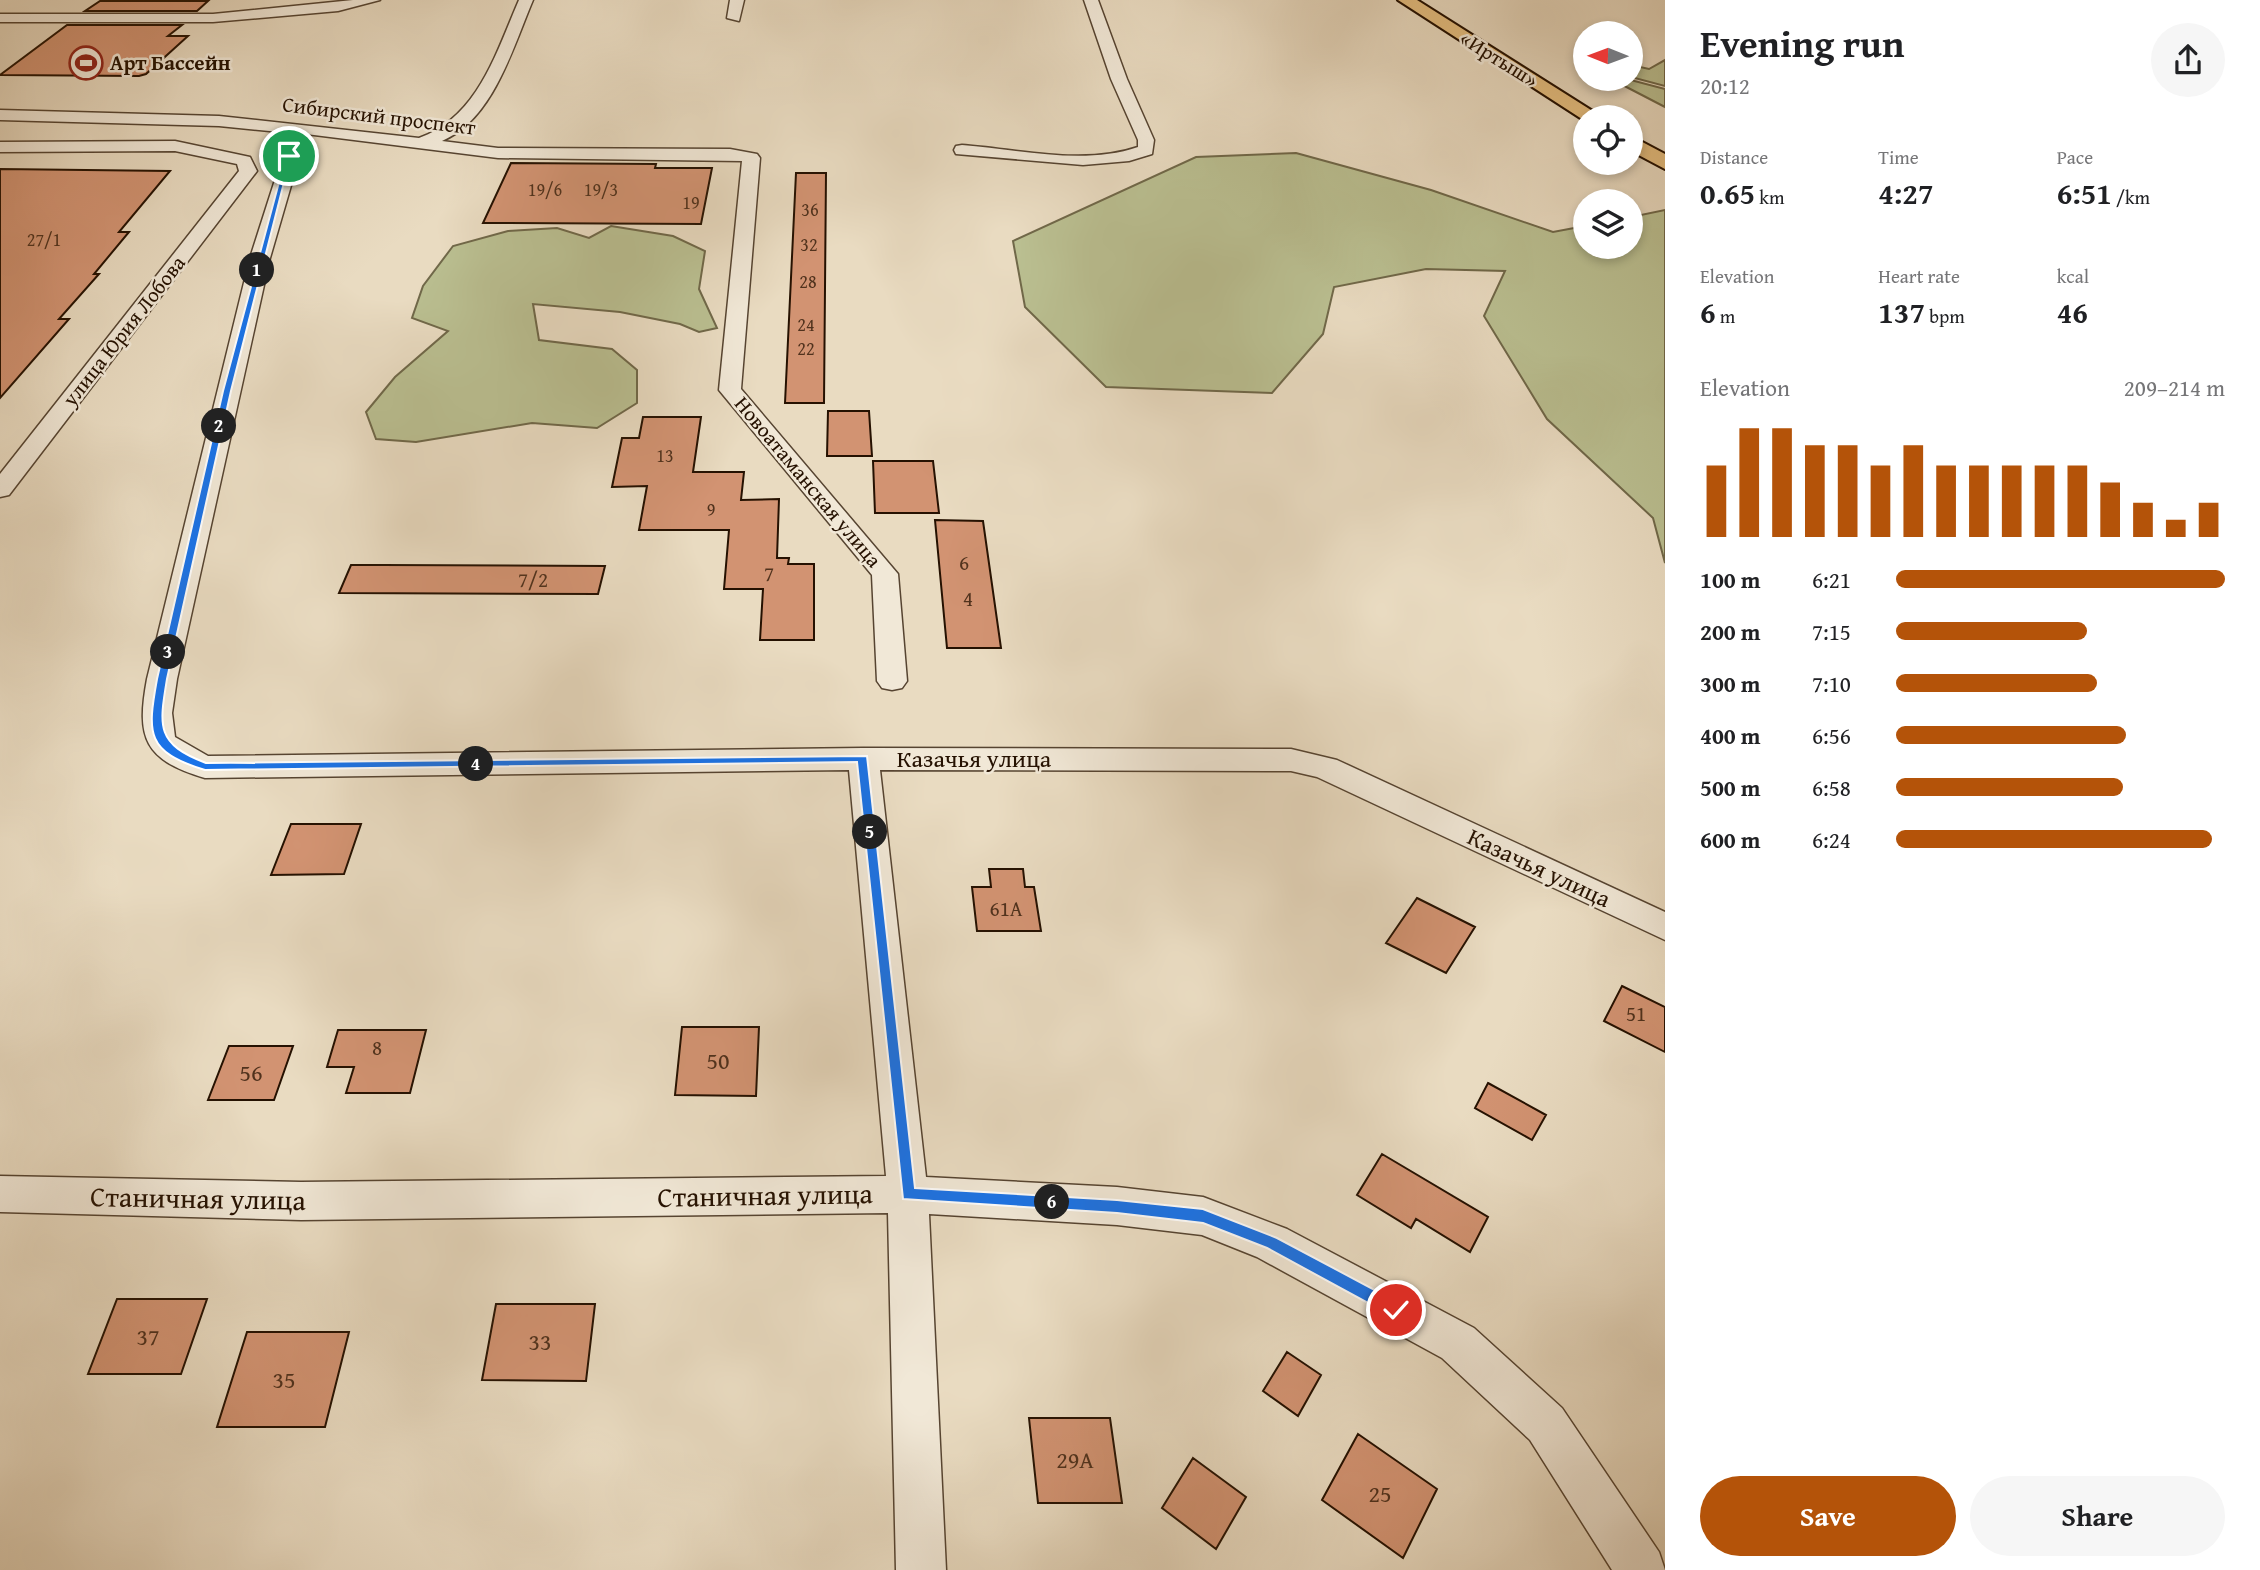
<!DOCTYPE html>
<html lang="en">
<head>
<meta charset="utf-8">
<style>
	body { margin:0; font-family:"Gentium Book Plus",serif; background:#f6f6f6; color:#202124; height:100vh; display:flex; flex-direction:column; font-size:26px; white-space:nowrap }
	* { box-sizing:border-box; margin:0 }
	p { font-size:23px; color:#757577 }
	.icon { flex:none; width:38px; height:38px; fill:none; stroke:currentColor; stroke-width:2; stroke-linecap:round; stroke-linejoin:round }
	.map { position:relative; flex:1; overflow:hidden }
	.sheet { display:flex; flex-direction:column; background:#fff; width:595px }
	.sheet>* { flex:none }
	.needle { width:46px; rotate:271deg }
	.tools { position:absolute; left:1573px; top:21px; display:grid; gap:14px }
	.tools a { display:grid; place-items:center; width:70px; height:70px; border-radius:50%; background:#fff; box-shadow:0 4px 10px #0003; font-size:35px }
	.pin { position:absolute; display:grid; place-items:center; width:60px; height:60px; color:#fff; margin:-30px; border:4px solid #fff; border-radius:50%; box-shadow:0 2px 7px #0007 }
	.km { position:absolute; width:35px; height:35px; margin:-18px; border-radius:50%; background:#222; color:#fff; font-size:19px; line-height:35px; text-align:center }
	.round { display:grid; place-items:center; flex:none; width:74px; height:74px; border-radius:37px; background:#f6f6f6 }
	.summary { display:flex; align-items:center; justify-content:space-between; height:119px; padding:0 35px }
	h1 { font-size:38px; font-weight:800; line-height:52px }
	.metrics { display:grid; grid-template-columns:repeat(3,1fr); gap:10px; height:119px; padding:7px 35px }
	.metrics div { display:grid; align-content:center }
	.metrics b { font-size:30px; font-weight:800 }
	.metrics small { font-size:19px; font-weight:400 }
	.metrics p { font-size:19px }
	.chart { height:196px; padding:14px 35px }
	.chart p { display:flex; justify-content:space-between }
	.chart svg { width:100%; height:126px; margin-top:7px; stroke:#b45309; stroke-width:6 }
	.cta { display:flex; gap:14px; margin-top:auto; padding:14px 35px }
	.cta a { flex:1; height:80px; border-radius:42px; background:#b45309; color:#fff; font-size:28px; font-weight:800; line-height:80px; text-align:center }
	.cta a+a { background:#f6f6f6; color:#202124 }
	ul { padding:0 35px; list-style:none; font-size:23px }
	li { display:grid; grid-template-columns:112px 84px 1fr; align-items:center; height:52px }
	li i { height:18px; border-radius:9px; background:#b45309 }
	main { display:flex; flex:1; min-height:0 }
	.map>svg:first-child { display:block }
</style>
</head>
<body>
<main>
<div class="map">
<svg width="1665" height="1570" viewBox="0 0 1665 1570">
	<rect width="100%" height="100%" fill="#e9dbc1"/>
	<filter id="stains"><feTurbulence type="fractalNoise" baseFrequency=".00286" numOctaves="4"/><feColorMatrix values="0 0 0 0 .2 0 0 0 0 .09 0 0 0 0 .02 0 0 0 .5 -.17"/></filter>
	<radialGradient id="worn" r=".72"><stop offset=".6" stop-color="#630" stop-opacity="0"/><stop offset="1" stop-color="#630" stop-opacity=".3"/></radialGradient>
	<!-- green -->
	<path fill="#babf91" stroke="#706849" stroke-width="2" d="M1665 60V86L1631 77V65L1649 69Z
		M1611 79H1627L1665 89V107Z
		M1296 153 1431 190 1553 232 1585 226 1586 247H1631V217L1665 210V563L1653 518 1547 419 1484 316 1505 271 1426 269 1334 287 1323 334 1272 393 1106 387 1025 307 1013 241 1196 157Z
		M611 226 673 236 705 251 699 289 717 328 699 332 680 324 620 312 533 304 539 340 612 349 637 370V403L597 428 532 423 416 442 376 439 366 412 395 377 448 331 412 318 423 286 453 246 508 231 557 228 589 238Z"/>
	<!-- building -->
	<path fill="#d29372" stroke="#251101" stroke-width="2" d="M100 1H208L197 11H85Z
		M67 25H182L168 36H188L146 74 139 76 0 75Z
		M511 163 656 164 655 168H712L701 224 483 223Z
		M0 169 170 171 119 232H129L94 274H99L59 319H69L0 398Z
		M796 173H826L824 403H785Z
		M828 411H869L872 456H827Z
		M643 417H701L693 472H744L741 500 779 499 777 558H789L788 564H814V640H760L763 589H724L729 530H639L647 486 612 487 622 438H639Z
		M873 461H933L939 513H875Z
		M935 520 983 521 1001 648H947Z
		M351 565H382L605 566 598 594 339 593Z
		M291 824H361L344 874 271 875Z
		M989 869H1023L1025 887H1034L1041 931H977L972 887H991Z
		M1417 898 1475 927 1446 973 1386 943Z
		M1622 986 1665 1007V1052L1604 1021Z
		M682 1027H759L756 1096 675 1095Z
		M338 1030H426L410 1093H346L354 1067H327Z
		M229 1046H293L274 1100H208Z
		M1488 1083 1546 1115 1532 1140 1475 1108Z
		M1382 1154 1488 1217 1470 1252 1416 1219 1411 1228 1357 1195Z
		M117 1299H207L181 1374H88Z
		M496 1304H595L586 1381 482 1380Z
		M247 1332H349L325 1427H217Z
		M1287 1352 1321 1375 1298 1416 1263 1391Z
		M1029 1418H1110L1122 1503H1038Z
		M1358 1434 1437 1489 1403 1558 1322 1500Z
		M1193 1458 1246 1497 1216 1549 1162 1508Z"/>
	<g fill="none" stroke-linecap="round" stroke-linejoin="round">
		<defs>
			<path id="minor" d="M353 0H380L338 11 213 22H0V14H213Z
				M519 0H533C513 47 493 120 442 141L498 148 730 149 757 154 760 158 741 389 898 574 907 681 902 688 892 690 882 688 877 681 872 575 719 390 742 161 498 158 306 134 270 258 177 679 172 713 175 737 208 756 863 748 1291 749 1337 760 1665 912V940L1317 777 1291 771 880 770 926 1177 1117 1187 1203 1197 1287 1229 1474 1328 1562 1408 1659 1552 1665 1570H1612L1530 1440 1442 1358 1257 1257 1202 1235 1117 1225 929 1214 946 1570H896L888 1213 301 1220 0 1212V1176L301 1182 886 1176 849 770 205 778C144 760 136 738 147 679L250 258 290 133 219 126 0 120V110L219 116 419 138C478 117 496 53 519 0Z
				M730 0H744L739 21 727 18Z
				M1084 0H1098L1127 79 1154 140 1152 154 1129 161 1083 165 956 154 954 150 956 146 962 145C1018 149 1083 166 1138 147V140L1111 79Z
				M175 141 250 157 257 171 9 495 0 497V474L239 171 237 164 175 151 0 152V142Z"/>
			<path id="highway" d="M1398 0H1417L1602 117H1586L1585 121Z
				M1631 136 1665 154V169L1631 151Z"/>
		</defs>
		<!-- minor casing -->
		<use href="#minor" stroke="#564431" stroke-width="3"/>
		<!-- highway casing -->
		<use href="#highway" stroke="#251101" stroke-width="4"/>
		<!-- minor -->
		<use href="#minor" fill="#f1e8d7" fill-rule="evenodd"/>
		<!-- highway -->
		<use href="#highway" fill="#e4be80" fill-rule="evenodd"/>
	</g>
	<!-- route -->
	<path fill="#1a73e8" stroke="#fff" stroke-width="2" d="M291 155 231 391 167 679C159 727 156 744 206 763L867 756 915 1188 1117 1200 1203 1209 1277 1238 1401 1304V1315H1390L1267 1248 1203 1223 1117 1213 903 1199 857 762 205 770C146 752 147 734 157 679L223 391 286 156Z"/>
	<!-- icons -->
	<defs>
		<symbol id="stadium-ring" viewBox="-11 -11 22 22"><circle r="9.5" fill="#f1e8d7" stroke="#8f2418" stroke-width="1.5"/><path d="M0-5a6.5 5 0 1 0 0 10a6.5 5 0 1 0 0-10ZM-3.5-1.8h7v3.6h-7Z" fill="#8f2418"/></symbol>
	</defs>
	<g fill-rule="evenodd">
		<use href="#stadium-ring" x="67" y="44" width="38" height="38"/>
	</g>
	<g text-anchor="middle" stroke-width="5" stroke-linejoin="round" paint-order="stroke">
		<!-- far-number labels -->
		<g font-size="18" fill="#50321d">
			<text x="545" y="196">19/6</text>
			<text x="601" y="196">19/3</text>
			<text x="691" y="209">19</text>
			<text x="810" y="216">36</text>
			<text x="44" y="246">27/1</text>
			<text x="809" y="251">32</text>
			<text x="808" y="288">28</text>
			<text x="806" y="331">24</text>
			<text x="806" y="355">22</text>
			<text x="665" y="462">13</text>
			<text x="711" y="516">9</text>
		</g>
		<!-- far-street labels -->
		<g font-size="21" fill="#251101" stroke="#f1e8d7">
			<text transform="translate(1499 59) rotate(32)" y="7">«Иртыш»</text>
			<text transform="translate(379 116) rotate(7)" y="7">Сибирский проспект</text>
			<text transform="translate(124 331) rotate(-52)" y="7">улица Юрия Лобова</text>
			<text transform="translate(808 482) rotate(50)" y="7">Новоатаманская улица</text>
		</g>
		<!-- far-poi labels -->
		<g font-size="21" font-weight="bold" fill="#251101" stroke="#f1e8d7" text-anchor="start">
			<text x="110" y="70">Арт Бассейн</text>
		</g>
		<!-- number labels -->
		<g font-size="21" fill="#50321d">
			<text x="964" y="570">6</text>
			<text x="769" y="581">7</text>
			<text x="533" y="587">7/2</text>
			<text x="968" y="606">4</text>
			<text x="1006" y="916">61А</text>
			<text x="1636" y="1021">51</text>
			<text x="377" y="1055">8</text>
		</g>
		<!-- street labels -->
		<g font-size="24" fill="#251101" stroke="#f1e8d7">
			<text x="974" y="767">Казачья улица</text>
			<text transform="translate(1539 868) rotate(25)" y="8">Казачья улица</text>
		</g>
		<!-- near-number labels -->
		<g font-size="24" fill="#50321d">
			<text x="718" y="1069">50</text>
			<text x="251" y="1081">56</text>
			<text x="148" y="1345">37</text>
			<text x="540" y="1350">33</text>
			<text x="284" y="1388">35</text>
			<text x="1075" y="1468">29А</text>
			<text x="1380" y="1502">25</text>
		</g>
		<!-- near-street labels -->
		<g font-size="28" fill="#251101" stroke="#f1e8d7">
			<text transform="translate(765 1195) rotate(-1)" y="10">Станичная улица</text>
			<text transform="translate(198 1198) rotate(1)" y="10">Станичная улица</text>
		</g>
	</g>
	<rect width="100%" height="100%" filter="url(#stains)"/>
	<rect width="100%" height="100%" fill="url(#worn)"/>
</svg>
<div class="tools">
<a><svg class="needle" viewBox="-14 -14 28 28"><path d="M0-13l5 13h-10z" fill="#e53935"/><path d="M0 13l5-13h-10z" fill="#757577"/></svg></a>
<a><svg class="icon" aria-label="locate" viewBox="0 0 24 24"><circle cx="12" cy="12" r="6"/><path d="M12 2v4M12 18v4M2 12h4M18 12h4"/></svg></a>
<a><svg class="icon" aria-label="layers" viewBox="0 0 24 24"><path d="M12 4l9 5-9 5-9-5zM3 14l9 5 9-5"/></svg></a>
</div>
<div class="pin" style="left:289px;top:156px;background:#1e9e55"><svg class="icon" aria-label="arrive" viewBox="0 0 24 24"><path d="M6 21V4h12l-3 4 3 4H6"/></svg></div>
<div class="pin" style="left:1396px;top:1310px;background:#d93025"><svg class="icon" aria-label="check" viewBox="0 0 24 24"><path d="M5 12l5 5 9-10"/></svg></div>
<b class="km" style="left:257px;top:270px">1</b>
<b class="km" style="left:219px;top:426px">2</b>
<b class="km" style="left:168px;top:652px">3</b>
<b class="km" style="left:476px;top:764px">4</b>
<b class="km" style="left:870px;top:832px">5</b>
<b class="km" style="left:1052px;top:1202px">6</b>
</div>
<section class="sheet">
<div class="summary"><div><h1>Evening run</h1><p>20:12</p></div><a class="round"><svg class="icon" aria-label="share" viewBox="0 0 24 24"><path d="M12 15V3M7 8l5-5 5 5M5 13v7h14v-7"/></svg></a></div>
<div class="metrics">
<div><p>Distance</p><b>0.65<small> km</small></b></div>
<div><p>Time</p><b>4:27</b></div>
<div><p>Pace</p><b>6:51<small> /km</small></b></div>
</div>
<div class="metrics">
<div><p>Elevation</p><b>6<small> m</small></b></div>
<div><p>Heart rate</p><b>137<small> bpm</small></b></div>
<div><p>kcal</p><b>46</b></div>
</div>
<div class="chart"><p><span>Elevation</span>209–214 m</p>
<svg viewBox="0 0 160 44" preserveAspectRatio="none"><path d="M5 44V19M15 44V6M25 44V6M35 44V12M45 44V12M55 44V19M65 44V12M75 44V19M85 44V19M95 44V19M105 44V19M115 44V19M125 44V25M135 44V32M145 44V38M155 44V32"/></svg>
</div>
<ul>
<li><b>100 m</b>6:21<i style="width:100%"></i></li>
<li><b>200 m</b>7:15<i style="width:58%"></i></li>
<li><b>300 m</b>7:10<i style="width:61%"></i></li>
<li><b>400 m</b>6:56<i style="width:70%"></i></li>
<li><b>500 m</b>6:58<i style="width:69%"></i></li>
<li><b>600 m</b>6:24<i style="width:96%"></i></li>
</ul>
<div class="cta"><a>Save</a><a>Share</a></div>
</section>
</main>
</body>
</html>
